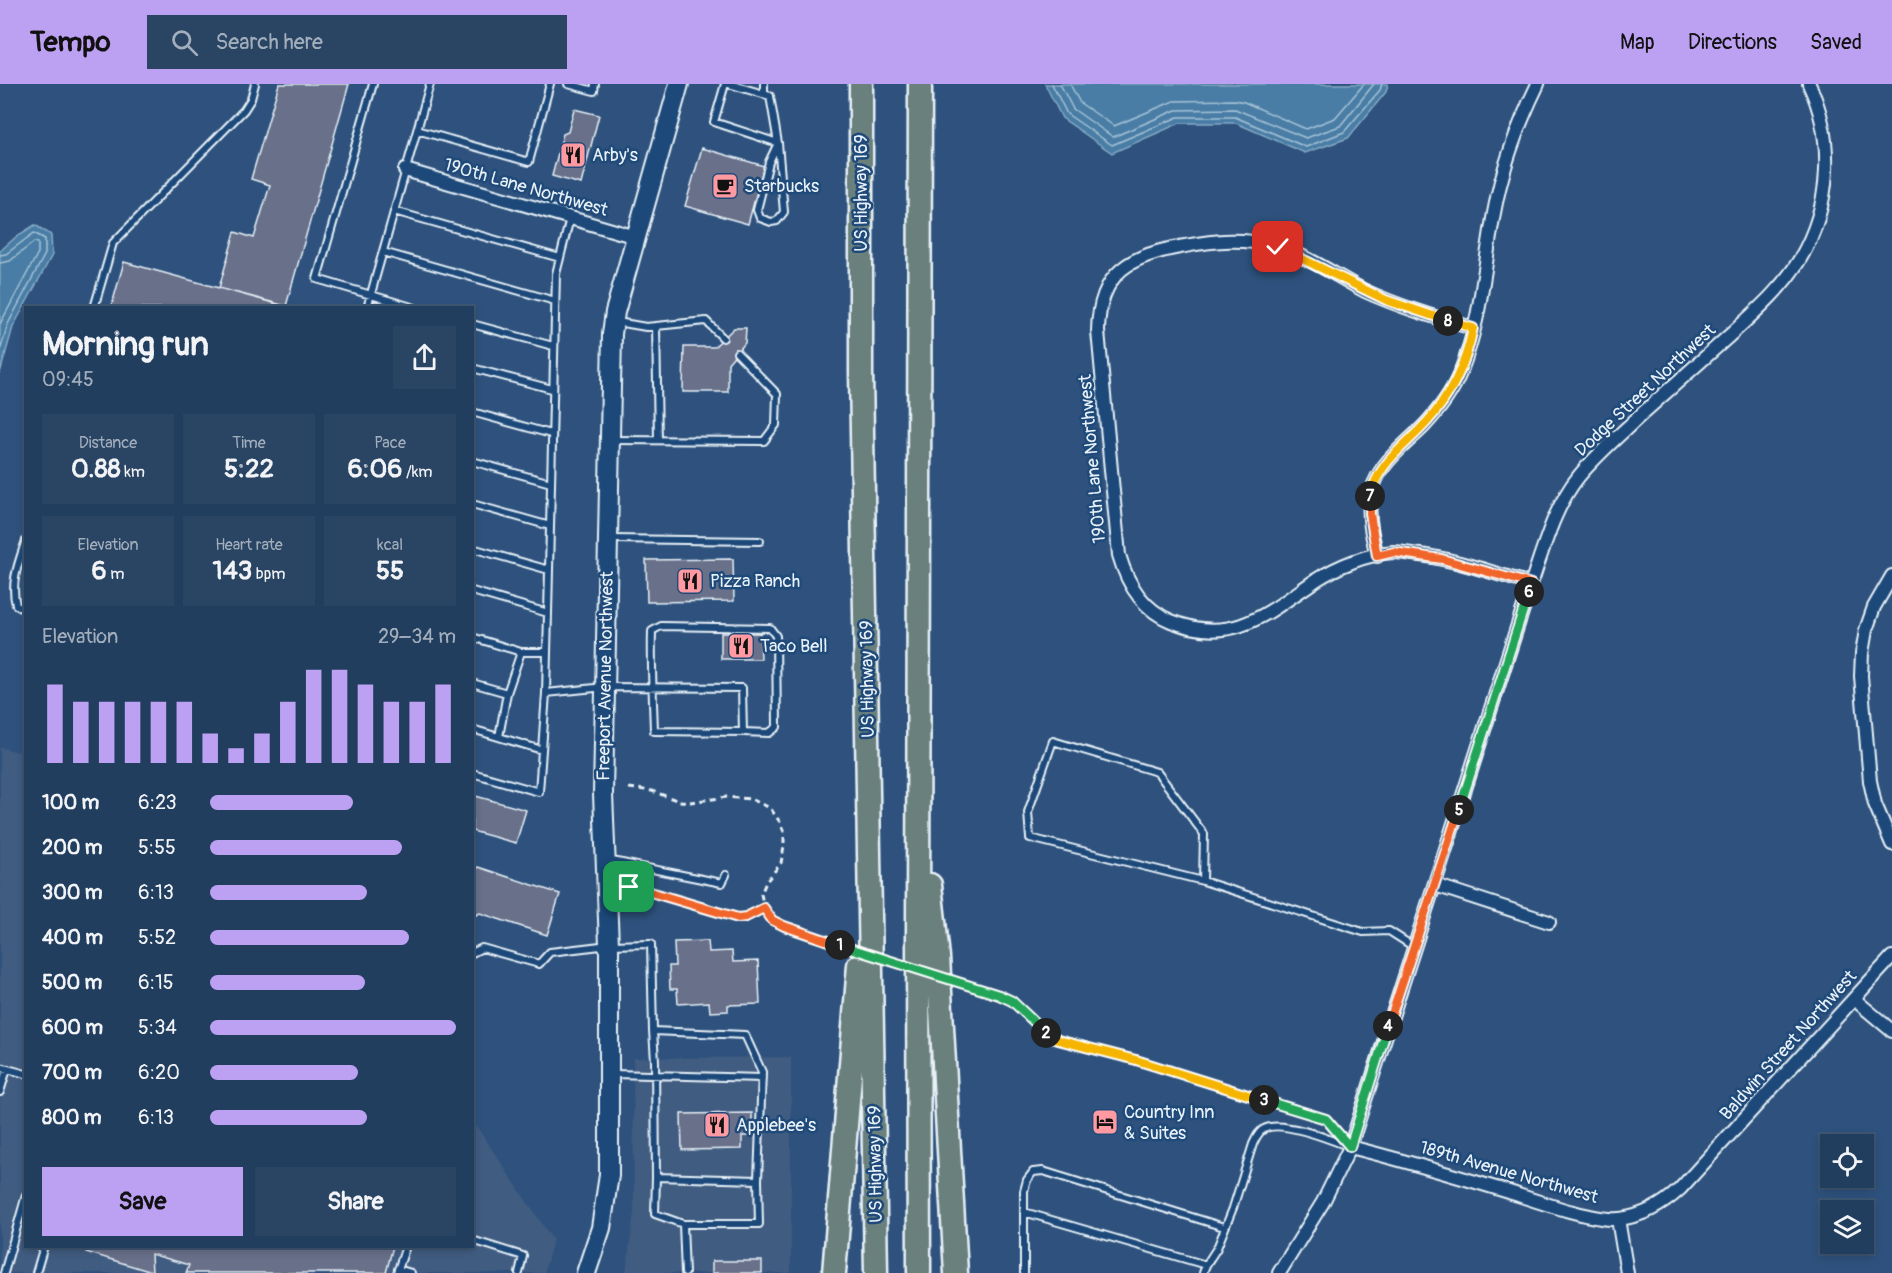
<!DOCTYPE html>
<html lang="en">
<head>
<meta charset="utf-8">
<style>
	body { margin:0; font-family:Pangolin,sans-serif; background:#2a4564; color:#f1f3f6; height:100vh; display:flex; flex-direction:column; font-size:22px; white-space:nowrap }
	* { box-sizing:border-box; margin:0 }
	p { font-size:20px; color:#a2aebc }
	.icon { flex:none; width:33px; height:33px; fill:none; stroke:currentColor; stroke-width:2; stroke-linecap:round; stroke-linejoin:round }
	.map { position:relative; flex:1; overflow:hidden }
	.drawer { position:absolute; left:24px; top:222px; width:450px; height:942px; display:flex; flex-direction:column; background:#223e5e; border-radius:0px; box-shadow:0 3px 9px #0003,0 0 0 2px #3f5773 }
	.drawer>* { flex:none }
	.fabs { position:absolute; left:1820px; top:1050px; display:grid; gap:12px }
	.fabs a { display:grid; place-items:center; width:54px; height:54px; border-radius:0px; background:#223e5e; box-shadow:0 3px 9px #0003,0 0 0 2px #3f5773; font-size:30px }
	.pin { position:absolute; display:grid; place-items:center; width:51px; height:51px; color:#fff; margin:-26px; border-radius:12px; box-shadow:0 3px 9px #0006 }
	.km { position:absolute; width:30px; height:30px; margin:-15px; border-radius:50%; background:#222; color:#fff; font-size:16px; line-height:30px; text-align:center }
	.round { display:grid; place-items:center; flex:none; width:63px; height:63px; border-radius:0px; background:#2a4564 }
	.head { display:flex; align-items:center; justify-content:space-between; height:102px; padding:0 18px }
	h1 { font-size:33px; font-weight:700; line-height:45px }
	.figures { display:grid; grid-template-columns:repeat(3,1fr); gap:9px; height:102px; padding:6px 18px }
	.figures div { display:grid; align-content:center; border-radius:0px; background:#2a4564; text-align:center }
	.figures b { font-size:26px; font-weight:700 }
	.figures small { font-size:16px; font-weight:400 }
	.figures p { font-size:16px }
	.chart { height:168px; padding:12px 18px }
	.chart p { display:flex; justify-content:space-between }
	.chart svg { width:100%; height:108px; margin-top:6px; stroke:#bca0f2; stroke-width:6 }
	.button { display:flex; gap:12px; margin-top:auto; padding:12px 18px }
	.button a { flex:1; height:69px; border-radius:0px; background:#bca0f2; color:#111; font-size:24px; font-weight:700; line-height:69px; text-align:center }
	.button a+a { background:#2a4564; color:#f1f3f6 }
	ul { padding:0 18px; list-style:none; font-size:20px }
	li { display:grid; grid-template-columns:96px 72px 1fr; align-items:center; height:45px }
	li i { height:15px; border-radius:8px; background:#bca0f2 }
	header { display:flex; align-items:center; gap:36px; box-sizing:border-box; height:84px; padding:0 30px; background:#bca0f2; color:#111 }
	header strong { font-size:28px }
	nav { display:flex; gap:33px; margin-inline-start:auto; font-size:21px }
	.search { width:420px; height:54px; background:#2a4564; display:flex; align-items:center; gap:15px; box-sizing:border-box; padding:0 21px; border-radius:0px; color:#a2aebc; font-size:22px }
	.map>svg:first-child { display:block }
</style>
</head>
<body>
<header>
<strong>Tempo</strong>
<div class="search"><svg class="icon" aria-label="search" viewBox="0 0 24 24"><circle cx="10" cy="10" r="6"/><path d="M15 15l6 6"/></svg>Search here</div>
<nav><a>Map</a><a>Directions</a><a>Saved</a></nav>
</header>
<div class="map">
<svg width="1892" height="1189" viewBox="0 0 1892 1189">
	<rect width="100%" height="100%" fill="#2e527d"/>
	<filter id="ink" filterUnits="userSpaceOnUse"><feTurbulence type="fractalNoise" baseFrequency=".0167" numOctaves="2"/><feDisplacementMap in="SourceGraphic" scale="12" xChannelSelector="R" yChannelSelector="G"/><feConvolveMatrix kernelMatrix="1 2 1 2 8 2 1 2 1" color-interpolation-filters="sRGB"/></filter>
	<g filter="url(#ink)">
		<!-- built -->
		<path fill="#3f5b81" d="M0 663 25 670 26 1162H472L473 1037 553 1156 544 1189H0Z
			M791 973V1189H626L634 1128 633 974Z"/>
		<!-- water -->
		<path fill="#487da5" stroke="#88abc6" stroke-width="1.5" d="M1045 0H1388L1386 8 1348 54 1305 69 1236 39H1180L1112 69 1062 34Z
			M35 141 51 151 52 171 13 243 0 289V167L17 152Z"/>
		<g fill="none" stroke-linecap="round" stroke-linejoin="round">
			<!-- shore -->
			<path stroke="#a8c3d7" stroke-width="1.5" d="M1052 0 1067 30 1112 61 1178 33H1235L1306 63 1344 48 1380 6 1382 0
				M1060 0 1073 25 1113 53 1176 26 1235 25 1306 54 1340 42 1374 0
				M1070 0 1080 19 1114 42 1174 17 1235 16 1244 18 1306 45 1335 34 1364 0
				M0 171 6 170 34 149 45 155V170L8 240 0 267
				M0 179 10 177 34 158 38 159V169L0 240"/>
		</g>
		<!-- building -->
		<path fill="#68708a" stroke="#e8f1f8" stroke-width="1.5" d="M279 0H349L286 222 219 204 235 148 254 154 270 101 251 95Z
			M574 25 599 31 581 100 552 92 563 50 568 48Z
			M702 64 764 82 748 140 685 122Z
			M124 178 219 204 291 224H111Z
			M734 244H746L745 259 728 279V308H683L684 263H714Z
			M733 475 734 517 647 518 646 476Z
			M721 549H760L761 575H721Z
			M472 711 526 726 516 759 472 747Z
			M478 783 560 810 547 851 480 829 472 833V786Z
			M708 857 709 868 732 867 733 878 758 877 760 920 728 921V927L710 928 709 918 678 920 677 905H670L669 882H675L674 858Z
			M752 1029V1052H742V1065L682 1066 681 1030Z
			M87 1162H393L386 1189H186L189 1181 151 1170 152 1188 86 1168Z
			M712 1177H762V1189H712Z"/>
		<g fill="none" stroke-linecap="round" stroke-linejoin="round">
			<defs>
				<path id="lane" d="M373 0 317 195 415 224
					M568 0 594 7 595 0
					M725 0 714 38 778 59
					M729 0 770 12 778 59 784 128 777 137 771 138 760 134 757 126 769 78 778 59
					M764 0V10
					M417 46 529 78 550 0
					M394 127 560 174
					M383 168 555 217
					M94 224 113 159 244 26 251 15 255 0
					M367 224 430 0
					M617 238 646 243 706 237 723 254
					M472 240 553 262
					M656 242 658 356
					M472 284 552 305
					M472 328 551 350
					M612 356 764 357 776 341 777 310 737 269
					M472 377 551 399
					M472 420 550 442
					M611 455 760 457
					M26 456C19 478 10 498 16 521L26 527
					M472 464 549 486 548 529
					M549 486 556 190 570 134
					M472 507 548 529 546 609
					M472 553 521 568 507 609
					M521 568H547
					M472 599 507 609 499 653
					M472 645 542 666 546 609 605 603 742 604 743 648 654 647C653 614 651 580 652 547L661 542 770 544 776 552 777 643 769 649 743 648
					M472 689 539 708 542 666
					M607 776 722 799 726 791
					M1203 797 1204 750 1157 688 1053 657 1028 728 1030 754 1203 797 1363 848 1389 847 1414 863
					M472 869 482 864 539 880 550 868 609 861 651 860 653 947
					M0 983 26 990
					M613 990 762 994
					M0 1008 7 985
					M656 1093 655 977 653 947 745 951 762 988 758 1096
					M656 1093 758 1096 759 1140H683L655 1130Z
					M1024 1128 1206 1181
					M683 1140 685 1189
					M472 1156 523 1172 519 1189
					M398 1185 411 1189
					M4 1189 26 1111
					M36 1189 44 1162
					M397 1189 406 1162
					M1024 1189V1107L1027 1096 1033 1088 1043 1087 1224 1143
					M1203 1189 1206 1181 1217 1164 1233 1124 1253 1060C1256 1054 1258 1048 1264 1045 1281 1035 1332 1056 1350 1063"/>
				<path id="street" d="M405 86 636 153
					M1473 244C1436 234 1400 223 1365 207 1336 192 1307 171 1275 162 1244 154 1216 156 1185 162 1131 171 1099 187 1098 247L1119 471C1127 499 1142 525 1171 537 1234 562 1267 529 1316 496 1338 482 1367 470 1393 468 1399 468 1406 469 1412 470 1452 474 1492 489 1531 500
					M1377 472C1373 455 1368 436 1370 418 1372 384 1402 364 1424 342 1438 327 1452 309 1460 289 1481 239 1484 182 1494 129 1502 84 1518 41 1538 0
					M1892 492 1874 523 1866 546 1862 569 1861 592 1870 697 1875 720 1892 760
					M1435 801 1549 838
					M1854 915 1892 947
					M1350 1063C1403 1076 1456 1092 1509 1108 1534 1116 1595 1138 1620 1135 1643 1132 1663 1121 1680 1105L1892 873
					M1618 1135 1627 1189
					M1279 1189 1323 1118 1350 1063 1531 500C1544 463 1554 423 1579 392 1598 369 1622 349 1644 328 1672 303 1701 277 1729 252 1754 229 1782 205 1800 175 1831 122 1835 56 1809 0"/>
				<path id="secondary" d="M586 1189 601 1144 609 1091V861L603 710 612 250 615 228 679 0"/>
				<path id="highway" d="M861 0V288L876 1189
					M930 801 938 873 956 1189
					M834 1189 859 881
					M919 1189 918 853 920 0"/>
			</defs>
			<!-- lane casing -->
			<use href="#lane" stroke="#e8f1f8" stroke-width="10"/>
			<!-- street casing -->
			<use href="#street" stroke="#e8f1f8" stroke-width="16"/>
			<!-- secondary casing -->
			<use href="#secondary" stroke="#e8f1f8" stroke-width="22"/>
			<!-- highway casing -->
			<use href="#highway" stroke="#e8f1f8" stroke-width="27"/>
			<!-- path -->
			<path stroke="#e8f1f8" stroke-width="3" stroke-dasharray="6 4.5" stroke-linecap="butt" d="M629 704 652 707 679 717 690 718 727 713 751 715 770 724 780 738 784 748V762L781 779 766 798 761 810 764 824 772 836 801 848
				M629 803 647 807 738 834 746 833 764 824
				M985 907 1012 917 1042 947 1058 956 1136 976 1326 1035 1334 1045"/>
			<!-- lane -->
			<use href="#lane" stroke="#1f4a7a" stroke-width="6"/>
			<!-- street -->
			<use href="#street" stroke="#1f4a7a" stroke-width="12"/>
			<!-- secondary -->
			<use href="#secondary" stroke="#1f4a7a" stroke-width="18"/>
			<!-- highway -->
			<use href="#highway" stroke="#6a807d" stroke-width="22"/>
			<!-- path-bridge -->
			<path stroke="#e8f1f8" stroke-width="3" stroke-dasharray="6 4.5" stroke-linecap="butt" d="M801 848 985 907"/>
		</g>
	</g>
	<g fill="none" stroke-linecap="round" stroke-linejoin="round" filter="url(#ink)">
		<defs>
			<path id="split-1" d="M629 803 647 807 738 834 746 833 764 824 772 836 784 842 840 861"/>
			<path id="split-2" d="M840 861 999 911 1012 917 1046 949"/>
			<path id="split-3" d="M1046 949 1058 956 1136 976 1264 1016"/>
			<path id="split-4" d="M1264 1016 1326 1035 1350 1063 1388 942"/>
			<path id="split-5" d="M1388 942 1459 726"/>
			<path id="split-6" d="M1459 726 1529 508"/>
			<path id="split-7" d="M1370 412V430L1377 472 1394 468 1442 475 1531 500 1529 508"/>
			<path id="split-8" d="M1370 412C1379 378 1403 364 1426 339 1451 312 1466 280 1473 244L1448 237"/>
			<path id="split-9" d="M1278 163 1386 216 1448 237"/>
		</defs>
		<!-- split-1 casing -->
		<use href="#split-1" stroke="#fff" stroke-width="12"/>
		<!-- split-2 casing -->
		<use href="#split-2" stroke="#fff" stroke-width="12"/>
		<!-- split-3 casing -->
		<use href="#split-3" stroke="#fff" stroke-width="12"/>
		<!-- split-4 casing -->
		<use href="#split-4" stroke="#fff" stroke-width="12"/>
		<!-- split-5 casing -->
		<use href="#split-5" stroke="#fff" stroke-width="12"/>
		<!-- split-6 casing -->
		<use href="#split-6" stroke="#fff" stroke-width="12"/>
		<!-- split-7 casing -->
		<use href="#split-7" stroke="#fff" stroke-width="12"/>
		<!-- split-8 casing -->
		<use href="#split-8" stroke="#fff" stroke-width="12"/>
		<!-- split-9 casing -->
		<use href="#split-9" stroke="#fff" stroke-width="12"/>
		<!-- split-1 -->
		<use href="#split-1" stroke="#f0652b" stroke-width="8"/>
		<!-- split-2 -->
		<use href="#split-2" stroke="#22a559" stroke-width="8"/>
		<!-- split-3 -->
		<use href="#split-3" stroke="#f5b400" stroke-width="8"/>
		<!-- split-4 -->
		<use href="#split-4" stroke="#22a559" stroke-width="8"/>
		<!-- split-5 -->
		<use href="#split-5" stroke="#f0652b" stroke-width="8"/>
		<!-- split-6 -->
		<use href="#split-6" stroke="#22a559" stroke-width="8"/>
		<!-- split-7 -->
		<use href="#split-7" stroke="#f0652b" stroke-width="8"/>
		<!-- split-8 -->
		<use href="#split-8" stroke="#f5b400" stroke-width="8"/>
		<!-- split-9 -->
		<use href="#split-9" stroke="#f5b400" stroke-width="8"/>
	</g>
	<!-- icons -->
	<defs>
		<symbol id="restaurant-square" viewBox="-11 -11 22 22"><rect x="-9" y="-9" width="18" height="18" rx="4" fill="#ff9aa2" stroke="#1f4a7a"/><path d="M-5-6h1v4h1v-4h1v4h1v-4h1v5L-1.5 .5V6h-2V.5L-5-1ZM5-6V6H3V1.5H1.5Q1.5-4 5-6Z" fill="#111"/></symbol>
		<symbol id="cafe-square" viewBox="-11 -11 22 22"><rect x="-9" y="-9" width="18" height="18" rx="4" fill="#ff9aa2" stroke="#1f4a7a"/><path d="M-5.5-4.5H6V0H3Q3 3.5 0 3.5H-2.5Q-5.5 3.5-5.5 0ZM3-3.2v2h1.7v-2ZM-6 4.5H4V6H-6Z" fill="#111"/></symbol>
		<symbol id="hotel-square" viewBox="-11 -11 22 22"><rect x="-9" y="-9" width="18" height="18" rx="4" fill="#ff9aa2" stroke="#1f4a7a"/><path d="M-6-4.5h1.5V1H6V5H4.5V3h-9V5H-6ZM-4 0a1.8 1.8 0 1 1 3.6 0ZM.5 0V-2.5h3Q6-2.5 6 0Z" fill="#111"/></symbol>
	</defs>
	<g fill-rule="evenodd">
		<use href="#restaurant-square" x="558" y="56" width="30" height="30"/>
		<use href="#cafe-square" x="710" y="87" width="30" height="30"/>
		<use href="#restaurant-square" x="675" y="482" width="30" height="30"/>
		<use href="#restaurant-square" x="726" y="547" width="30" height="30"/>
		<use href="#hotel-square" x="1090" y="1023" width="30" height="30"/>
		<use href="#restaurant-square" x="702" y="1026" width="30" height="30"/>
	</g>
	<g text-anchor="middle" stroke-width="5" stroke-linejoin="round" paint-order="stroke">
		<!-- poi labels -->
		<g font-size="18" fill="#e8f1f8" stroke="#1f4a7a" text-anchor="start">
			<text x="592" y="77">Arby's</text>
			<text x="744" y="108">Starbucks</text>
			<text x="710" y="503">Pizza Ranch</text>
			<text x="760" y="568">Taco Bell</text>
			<text x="1124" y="1034">Country Inn<tspan x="1124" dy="21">&amp; Suites</tspan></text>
			<text x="736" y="1047">Applebee's</text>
		</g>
		<!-- street labels -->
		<g font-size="18" fill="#e8f1f8" stroke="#1f4a7a">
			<text transform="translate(526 103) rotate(16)" y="6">190th Lane Northwest</text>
			<text transform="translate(861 109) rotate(-90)" y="6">US Highway 169</text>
			<text transform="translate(1645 306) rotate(-43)" y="6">Dodge Street Northwest</text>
			<text transform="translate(1092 375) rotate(-95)" y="6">190th Lane Northwest</text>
			<text transform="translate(605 592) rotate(-89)" y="6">Freeport Avenue Northwest</text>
			<text transform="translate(867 595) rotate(-91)" y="6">US Highway 169</text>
			<text transform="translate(1788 961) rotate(-48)" y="6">Baldwin Street Northwest</text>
			<text transform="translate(875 1080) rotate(-91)" y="6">US Highway 169</text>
			<text transform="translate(1509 1088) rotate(16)" y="6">189th Avenue Northwest</text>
		</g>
	</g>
</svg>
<div class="fabs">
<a><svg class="icon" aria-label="locate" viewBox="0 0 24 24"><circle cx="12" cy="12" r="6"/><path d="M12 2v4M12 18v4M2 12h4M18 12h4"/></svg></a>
<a><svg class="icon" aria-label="layers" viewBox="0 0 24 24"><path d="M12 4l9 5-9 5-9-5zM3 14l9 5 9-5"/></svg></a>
</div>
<div class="pin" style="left:629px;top:803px;background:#1e9e55"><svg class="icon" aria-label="arrive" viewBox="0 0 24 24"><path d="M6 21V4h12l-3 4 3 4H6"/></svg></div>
<div class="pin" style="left:1278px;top:163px;background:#d93025"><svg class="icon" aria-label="check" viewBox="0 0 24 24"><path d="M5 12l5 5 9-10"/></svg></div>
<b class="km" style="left:840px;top:861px">1</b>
<b class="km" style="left:1046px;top:949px">2</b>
<b class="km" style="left:1264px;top:1016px">3</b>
<b class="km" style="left:1388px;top:942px">4</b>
<b class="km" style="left:1459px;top:726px">5</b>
<b class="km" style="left:1529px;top:508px">6</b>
<b class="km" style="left:1370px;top:412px">7</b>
<b class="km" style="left:1448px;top:237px">8</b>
<section class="drawer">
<div class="head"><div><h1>Morning run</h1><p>09:45</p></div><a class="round"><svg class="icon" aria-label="share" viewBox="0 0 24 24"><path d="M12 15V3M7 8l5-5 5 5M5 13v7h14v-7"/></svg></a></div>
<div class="figures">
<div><p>Distance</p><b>0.88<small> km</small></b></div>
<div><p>Time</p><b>5:22</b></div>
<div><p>Pace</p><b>6:06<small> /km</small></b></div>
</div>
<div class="figures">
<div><p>Elevation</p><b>6<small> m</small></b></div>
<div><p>Heart rate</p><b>143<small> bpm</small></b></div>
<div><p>kcal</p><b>55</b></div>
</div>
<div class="chart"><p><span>Elevation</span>29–34 m</p>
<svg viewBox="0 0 160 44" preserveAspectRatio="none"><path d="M5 44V12M15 44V19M25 44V19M35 44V19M45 44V19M55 44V19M65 44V32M75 44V38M85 44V32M95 44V19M105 44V6M115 44V6M125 44V12M135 44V19M145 44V19M155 44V12"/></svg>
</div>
<ul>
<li><b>100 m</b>6:23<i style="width:58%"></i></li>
<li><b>200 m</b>5:55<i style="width:78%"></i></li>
<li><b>300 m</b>6:13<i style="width:64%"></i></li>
<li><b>400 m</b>5:52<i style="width:81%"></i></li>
<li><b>500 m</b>6:15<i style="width:63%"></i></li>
<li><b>600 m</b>5:34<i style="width:100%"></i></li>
<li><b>700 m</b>6:20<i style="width:60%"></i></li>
<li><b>800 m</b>6:13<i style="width:64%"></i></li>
</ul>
<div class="button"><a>Save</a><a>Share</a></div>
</section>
</div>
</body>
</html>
